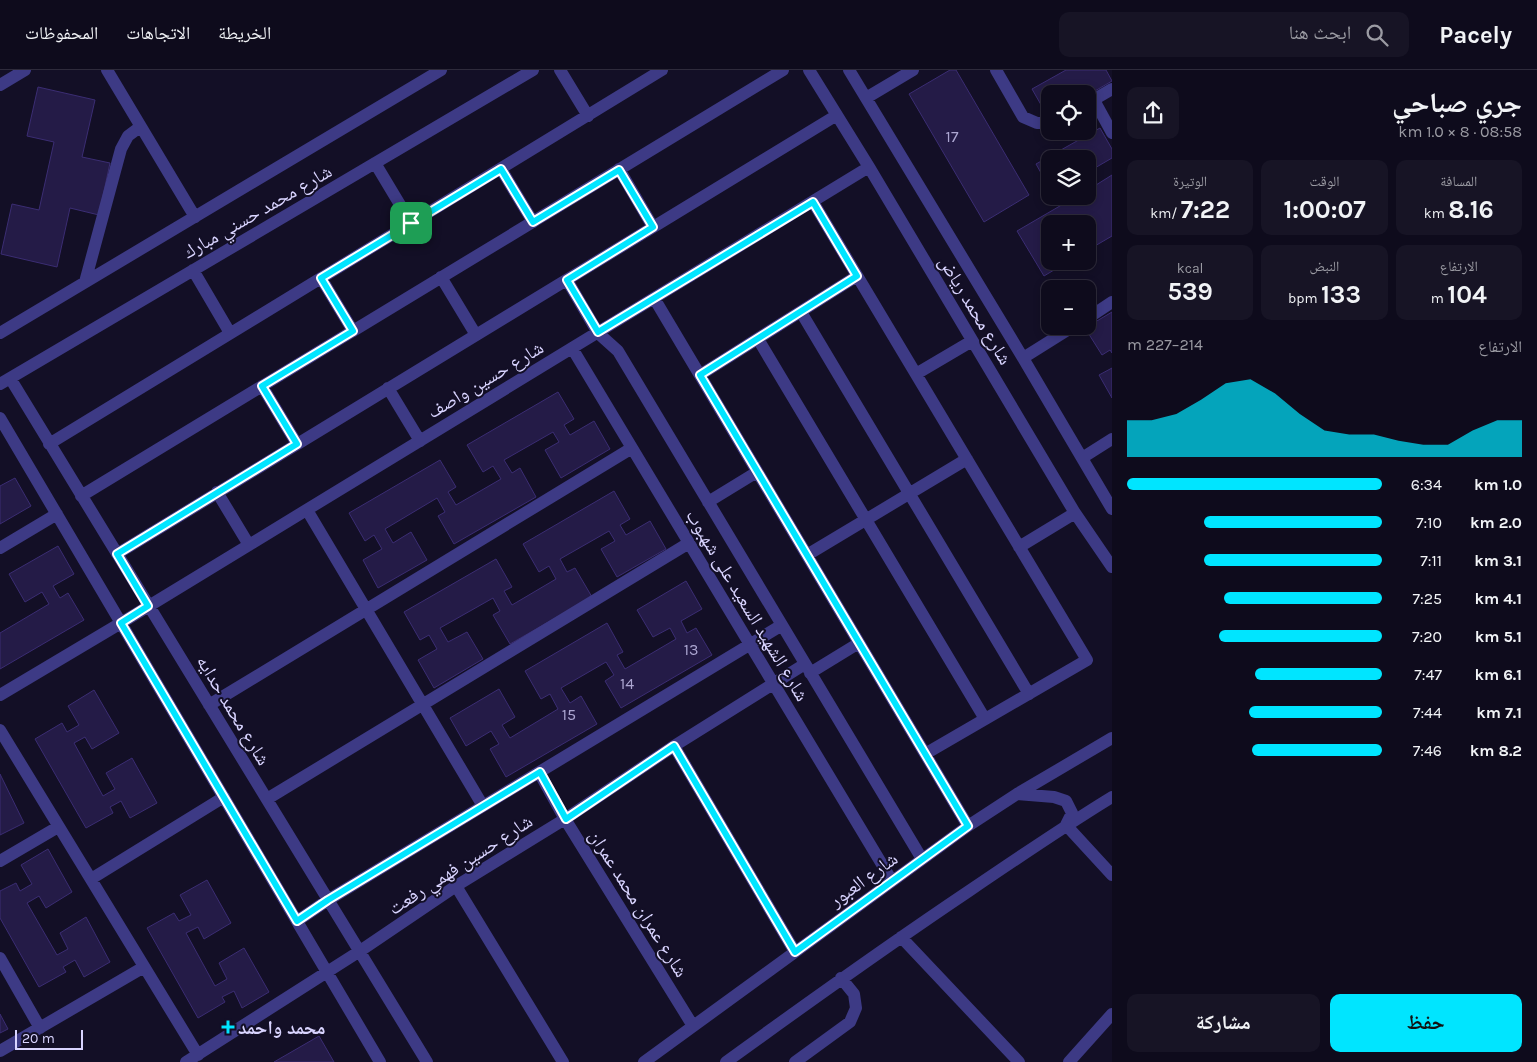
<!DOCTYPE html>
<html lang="ar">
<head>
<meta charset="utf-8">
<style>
	body { margin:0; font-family:Karla,"Noto Naskh Arabic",sans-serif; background:#171425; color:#f1f3f6; direction:rtl; height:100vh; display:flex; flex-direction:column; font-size:19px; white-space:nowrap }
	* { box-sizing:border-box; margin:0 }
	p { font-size:16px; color:#9b9ba3 }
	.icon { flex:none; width:28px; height:28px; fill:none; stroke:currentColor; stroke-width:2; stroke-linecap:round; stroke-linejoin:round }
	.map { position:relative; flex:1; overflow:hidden; direction:ltr }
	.details { display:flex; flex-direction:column; background:#0e0b1c; width:425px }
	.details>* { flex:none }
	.tools { position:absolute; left:1041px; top:15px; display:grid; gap:10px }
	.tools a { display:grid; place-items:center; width:55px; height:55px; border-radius:10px; background:#0e0b1c; box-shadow:0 2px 8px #0003,0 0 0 1px #2e2b3b; font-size:25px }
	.scale { position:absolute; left:15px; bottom:12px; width:68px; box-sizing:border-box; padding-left:5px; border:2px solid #d9d4ff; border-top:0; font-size:14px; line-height:18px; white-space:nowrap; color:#d9d4ff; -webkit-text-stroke:4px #130f26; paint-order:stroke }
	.pin { position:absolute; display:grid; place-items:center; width:42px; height:42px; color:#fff; margin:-21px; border-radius:10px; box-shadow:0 2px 8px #0006 }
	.round { display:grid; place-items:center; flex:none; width:52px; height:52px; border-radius:10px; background:#171425 }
	.summary { display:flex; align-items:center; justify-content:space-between; height:85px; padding:0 15px }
	h1 { font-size:28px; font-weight:700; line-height:38px }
	.figures { display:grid; grid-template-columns:repeat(3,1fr); gap:8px; height:85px; padding:5px 15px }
	.figures div { display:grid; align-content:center; border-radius:10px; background:#171425; text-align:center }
	.figures b { font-size:25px; font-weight:700 }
	.figures small { font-size:14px; font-weight:400 }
	.figures p { font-size:14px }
	.chart { height:140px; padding:10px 15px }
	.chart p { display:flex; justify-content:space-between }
	.chart svg { width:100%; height:90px; margin-top:5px; fill:#00e5ff; opacity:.7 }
	.cta { display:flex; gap:10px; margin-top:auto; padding:10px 15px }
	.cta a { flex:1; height:58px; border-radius:10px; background:#00e5ff; color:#111; font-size:20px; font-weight:700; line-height:58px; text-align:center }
	.cta a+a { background:#171425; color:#f1f3f6 }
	ul { padding:0 15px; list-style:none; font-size:16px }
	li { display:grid; grid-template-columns:80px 60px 1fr; align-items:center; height:38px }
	li i { height:12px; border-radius:6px; background:#00e5ff }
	header { display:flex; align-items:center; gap:30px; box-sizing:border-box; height:70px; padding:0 25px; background:#0e0b1c; border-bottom:1px solid #2e2b3b }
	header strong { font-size:24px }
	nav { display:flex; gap:28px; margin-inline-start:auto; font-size:18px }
	.search { width:350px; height:45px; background:#171425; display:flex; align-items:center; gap:12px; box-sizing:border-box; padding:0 18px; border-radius:10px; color:#9b9ba3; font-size:19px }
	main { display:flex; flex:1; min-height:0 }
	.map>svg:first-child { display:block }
</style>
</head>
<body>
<header>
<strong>Pacely</strong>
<div class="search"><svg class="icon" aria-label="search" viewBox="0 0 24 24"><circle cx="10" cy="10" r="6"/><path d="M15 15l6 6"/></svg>ابحث هنا</div>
<nav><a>الخريطة</a><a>الاتجاهات</a><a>المحفوظات</a></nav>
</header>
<main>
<section class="details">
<div class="summary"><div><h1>جري صباحي</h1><p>08:58 · 8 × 1.0 km</p></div><a class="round"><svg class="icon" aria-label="share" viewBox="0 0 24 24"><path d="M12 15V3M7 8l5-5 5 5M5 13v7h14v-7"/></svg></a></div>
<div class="figures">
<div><p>المسافة</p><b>8.16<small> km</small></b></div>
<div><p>الوقت</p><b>1:00:07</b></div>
<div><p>الوتيرة</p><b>7:22<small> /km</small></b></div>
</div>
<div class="figures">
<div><p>الارتفاع</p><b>104<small> m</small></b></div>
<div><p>النبض</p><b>133<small> bpm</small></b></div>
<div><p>kcal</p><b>539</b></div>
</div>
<div class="chart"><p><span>الارتفاع</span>214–227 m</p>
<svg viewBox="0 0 160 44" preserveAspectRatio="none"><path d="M0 44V26L10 26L20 23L30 16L40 8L50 6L60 13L70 23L80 31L90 33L100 33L110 36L120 38L130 38L140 31L150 26L160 26V44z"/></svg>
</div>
<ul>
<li><b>1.0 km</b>6:34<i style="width:100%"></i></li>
<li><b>2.0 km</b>7:10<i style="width:70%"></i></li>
<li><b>3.1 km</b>7:11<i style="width:70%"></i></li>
<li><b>4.1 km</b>7:25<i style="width:62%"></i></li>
<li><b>5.1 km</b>7:20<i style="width:64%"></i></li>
<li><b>6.1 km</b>7:47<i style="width:50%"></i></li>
<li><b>7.1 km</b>7:44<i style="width:52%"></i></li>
<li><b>8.2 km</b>7:46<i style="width:51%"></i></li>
</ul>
<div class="cta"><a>حفظ</a><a>مشاركة</a></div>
</section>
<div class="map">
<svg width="1112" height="992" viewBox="0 0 1112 992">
	<rect width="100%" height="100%" fill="#130f26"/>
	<!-- building -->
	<path fill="#241b47" stroke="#3b2d73" d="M950 0H956L1029 125 984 152 909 24Z
		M1066 0H1106L1112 11 1088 25V24H1050V46L1048 47 1032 19Z
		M38 17 95 30 82 87 110 93 99 145 70 138 57 197 1 184 12 134 39 140 54 72 27 66Z
		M1100 58 1112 79V88L1088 102V89H1050V119L1036 94Z
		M1112 105V166L1088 180V154H1050V191H1069L1044 206 1017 161 1077 126H1088V120Z
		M1112 242V283L1110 280 1102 285 1085 258Z
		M1112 298V328L1099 305Z
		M558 322 574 349 564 355 570 365 594 351 610 379 561 408 545 380 559 372 553 362 504 390 512 403 520 398 536 427 454 474 438 446 445 442 437 428 385 459 393 473 411 462 427 490 378 518 363 490 382 479 374 465 365 471 349 443 440 390 456 417 448 422 456 435 501 409 493 396 483 402 467 375Z
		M15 408 31 436 0 454V416Z
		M614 421 630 449 620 455 626 465 650 451 666 479 617 507 601 479 615 471 609 461 560 489 567 502 575 498 592 527 510 574 493 545 500 541 493 528 440 558 448 572 467 562 483 589 434 618 418 590 437 579 429 565 420 570 404 542 496 489 512 517 504 521 512 535 556 509 549 496 539 502 523 474Z
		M58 476 74 504 53 516 60 528 68 523 84 550 0 599V563L49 534 42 522 25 532 9 504Z
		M686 511 702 539 681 551 687 563 696 558 712 585 621 638 605 611 614 605 606 592 561 618 570 633 581 626 597 654 506 707 490 679 499 674 491 661 466 676 450 648 499 619 515 647 502 655 510 668 558 639 550 624 541 629 525 601 607 553 623 582 617 585 625 599 676 569 670 558 653 567 637 540Z
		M94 620 119 663 92 679 85 667 74 673 103 726 115 719 106 703 132 688 157 733 130 748 121 731 110 737 113 743 86 758 35 669 62 653 67 662 79 655 68 636Z
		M0 704 24 753 0 765Z
		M48 779 72 822 46 838 39 826 27 833 57 885 68 879 60 863 86 847 110 892 84 907 75 890 63 897 66 902 39 917 0 848V821L16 813 20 821 32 814 21 795Z
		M207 810 231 853 204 869 198 857 186 863 215 916 227 909 219 893 244 878 269 922 242 938 234 921 222 927 225 932 198 948 147 858 174 843 179 851 191 845 180 825Z
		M0 944 8 959 0 963Z
		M319 966 334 992H274Z"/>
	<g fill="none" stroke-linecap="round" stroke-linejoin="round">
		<!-- minor -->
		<path stroke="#3d3a85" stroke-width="12" d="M107 0 195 147
			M560 0 588 46
			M809 0 869 97 1075 443 1112 497
			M849 0 1023 288 1112 439
			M996 0 1023 47 1037 53H1050
			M0 15 25 0
			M866 28 913 0
			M1094 30 1112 63
			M1088 33 1112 19
			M375 93 411 153
			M501 99 533 152
			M619 99 653 157
			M813 132 1087 590 925 684
			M193 200 230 263
			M441 207 476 265
			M321 208 353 261
			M567 210 598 263 618 281 922 789
			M85 212 121 79 128 66 140 57
			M654 228 968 756
			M801 242 1029 624
			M1088 248 1112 232
			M0 263 441 0
			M758 269 985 649
			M572 278 892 811
			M1023 288 1074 256
			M916 304 972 271
			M700 305 857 206
			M10 308 427 992
			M0 314 533 0
			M262 316 297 374
			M388 318 420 371
			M0 348 380 992
			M49 374 662 0
			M1082 388 1112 369
			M217 422 249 475
			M81 426 783 0
			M708 432 757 402
			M307 440 483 736
			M1019 477 1075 443
			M0 478 57 444
			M117 484 837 45
			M807 485 967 389
			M810 603 859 573
			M0 625 121 553 869 97
			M209 635 632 378
			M0 660 198 985
			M674 676 795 882
			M539 702 565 749 693 956
			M1017 724 1054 727 1066 731 1072 743 1066 755 1112 805
			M267 729 689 473
			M0 791 58 757
			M91 809 224 727
			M456 816 563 992
			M297 851 328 830 782 555
			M901 867 1019 992
			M0 888 40 958
			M0 981 144 897
			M186 992 360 881 456 816 565 749 674 676 805 594
			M644 992 968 756 1017 724 1112 668
			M726 992C806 934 887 876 969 821 1016 789 1063 757 1112 727
			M795 992 850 952 856 938 854 924 841 908
			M1069 992 1112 944"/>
	</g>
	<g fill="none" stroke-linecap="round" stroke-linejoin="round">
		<defs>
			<path id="route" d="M501 99 533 152 619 100 653 157 567 210 598 262 813 132 857 206 700 305 968 756 795 882 674 676 566 749 540 702 328 830 297 851 121 553 148 536 117 484 297 374 262 316 353 261 321 208Z"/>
		</defs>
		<!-- route casing -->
		<use href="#route" stroke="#fff" stroke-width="10"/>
		<!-- route -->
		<use href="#route" stroke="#00e5ff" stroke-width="6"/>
	</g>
	<!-- markers -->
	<path fill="#00e5ff" stroke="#130f26" stroke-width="2" d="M225.5 949.5h5v5h5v5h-5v5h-5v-5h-5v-5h5z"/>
	<g text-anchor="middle" stroke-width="4" stroke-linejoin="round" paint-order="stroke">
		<!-- number labels -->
		<g font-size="16" fill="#aca6d1">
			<text x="952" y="72">17</text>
			<text x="691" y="585">13</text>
			<text x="627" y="619">14</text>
			<text x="569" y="650">15</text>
		</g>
		<!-- street labels -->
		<g font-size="19" fill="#d9d4ff" stroke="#130f26">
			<text transform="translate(257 141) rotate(-30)" y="7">شارع محمد حسني مبارك</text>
			<text transform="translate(976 240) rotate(59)" y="7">شارع محمد رياض</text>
			<text transform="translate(485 309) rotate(-31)" y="7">شارع حسين واصف</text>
			<text transform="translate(748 535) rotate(59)" y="7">شارع الشهيد السعيد على شهبوب</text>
			<text transform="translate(234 640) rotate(59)" y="7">شارع محمد حدايه</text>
			<text transform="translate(460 794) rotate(-33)" y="7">شارع حسين فهمي رفعت</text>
			<text transform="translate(863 809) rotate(-36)" y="7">شارع العبور</text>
			<text transform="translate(639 833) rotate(58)" y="7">شارع عمران محمد عمران</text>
		</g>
		<!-- poi labels -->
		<g font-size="19" font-weight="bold" fill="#d9d4ff" stroke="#130f26" text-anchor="start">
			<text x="238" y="964">محمد واحمد</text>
		</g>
	</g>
</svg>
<div class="tools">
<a><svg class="icon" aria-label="locate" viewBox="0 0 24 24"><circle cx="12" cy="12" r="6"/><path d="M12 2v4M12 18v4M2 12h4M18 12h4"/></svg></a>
<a><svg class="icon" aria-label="layers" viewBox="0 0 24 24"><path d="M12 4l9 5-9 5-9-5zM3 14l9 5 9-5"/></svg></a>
<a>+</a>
<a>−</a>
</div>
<div class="scale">20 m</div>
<div class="pin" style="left:411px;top:153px;background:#1e9e55"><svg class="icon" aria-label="arrive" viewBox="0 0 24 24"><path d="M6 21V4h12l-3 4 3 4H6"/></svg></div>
</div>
</main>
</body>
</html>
